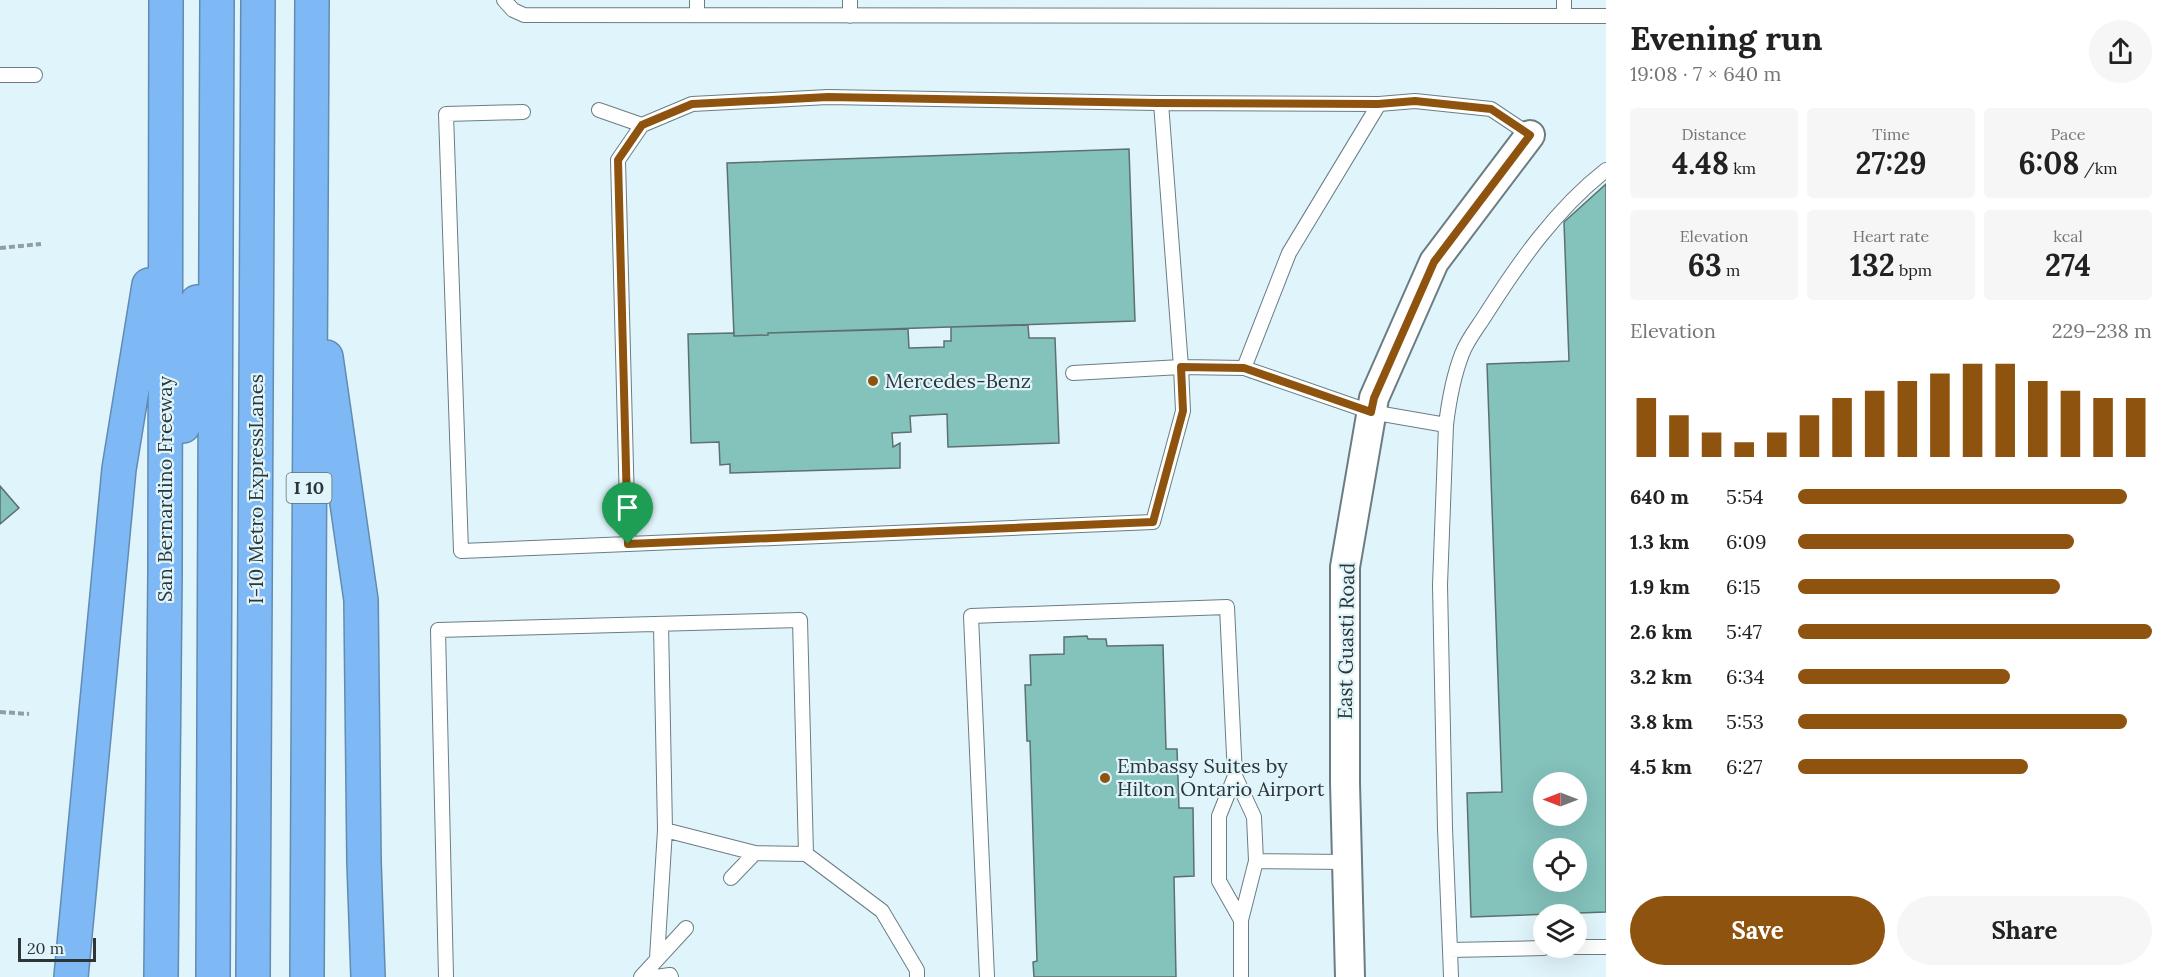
<!DOCTYPE html>
<html lang="en">
<head>
<meta charset="utf-8">
<style>
	body { margin:0; font-family:Lora,serif; background:#f6f6f6; color:#222; height:100vh; display:flex; flex-direction:column; font-size:22px; white-space:nowrap }
	* { box-sizing:border-box; margin:0 }
	p { font-size:20px; color:#767676 }
	.icon { flex:none; width:33px; height:33px; fill:none; stroke:currentColor; stroke-width:2; stroke-linecap:round; stroke-linejoin:round }
	.map { position:relative; flex:1; overflow:hidden }
	.side { display:flex; flex-direction:column; background:#fff; width:570px }
	.side>* { flex:none }
	.needle { width:39px; rotate:270deg }
	.buttons { position:absolute; left:1533px; top:772px; display:grid; gap:12px }
	.buttons a { display:grid; place-items:center; width:54px; height:54px; border-radius:50%; background:#fff; box-shadow:0 6px 24px #0002; font-size:30px }
	.scale { position:absolute; left:18px; bottom:15px; width:78px; box-sizing:border-box; padding-left:6px; border:3px solid #2d3537; border-top:0; font-size:16px; line-height:21px; white-space:nowrap; color:#2d3537; -webkit-text-stroke:4px #e0f5fb; paint-order:stroke }
	.pin { position:absolute; display:grid; place-items:center; width:51px; height:51px; color:#fff; margin:-62px -26px; border-radius:50% 50% 50% 0; rotate:-45deg; box-shadow:0 0 6px #0007 }
	.pin .icon { rotate:45deg }
	.round { display:grid; place-items:center; flex:none; width:63px; height:63px; border-radius:32px; background:#f6f6f6 }
	.headline { display:flex; align-items:center; justify-content:space-between; height:102px; padding:0 24px }
	h1 { font-size:33px; font-weight:700; line-height:45px }
	.stats { display:grid; grid-template-columns:repeat(3,1fr); gap:9px; height:102px; padding:6px 24px }
	.stats div { display:grid; align-content:center; border-radius:6px; background:#f6f6f6; text-align:center }
	.stats b { font-size:30px; font-weight:700 }
	.stats small { font-size:16px; font-weight:400 }
	.stats p { font-size:16px }
	.chart { height:168px; padding:12px 24px }
	.chart p { display:flex; justify-content:space-between }
	.chart svg { width:100%; height:108px; margin-top:6px; stroke:#8e540f; stroke-width:6 }
	.cta { display:flex; gap:12px; margin-top:auto; padding:12px 24px }
	.cta a { flex:1; height:69px; border-radius:36px; background:#8e540f; color:#fff; font-size:24px; font-weight:700; line-height:69px; text-align:center }
	.cta a+a { background:#f6f6f6; color:#222 }
	ul { padding:0 24px; list-style:none; font-size:20px }
	li { display:grid; grid-template-columns:96px 72px 1fr; align-items:center; height:45px }
	li i { height:15px; border-radius:8px; background:#8e540f }
	main { display:flex; flex:1; min-height:0 }
	.map>svg:first-child { display:block }
</style>
</head>
<body>
<main>
<div class="map">
<svg width="1606" height="977" viewBox="0 0 1606 977">
	<rect width="100%" height="100%" fill="#e0f5fb"/>
	<!-- building -->
	<path fill="#84c2bc" stroke="#5d706e" stroke-width="1.5" fill-rule="evenodd" d="M1129 149 1135 321 768 333V335L734 336 727 163Z
		M1606 184V912L1471 917 1467 793 1502 792 1487 364 1569 361 1564 222ZM1544 783H1576V816H1544ZM1544 849H1576V882H1544Z
		M1028 325 1029 338H1055L1059 443 948 447 947 414 910 416 911 432 892 433 893 447 900 443V468L730 473V464L720 465 719 442 691 443 688 334 734 333V336L768 335V333L908 329 909 348 944 347V341H951V327Z
		M0 486 19 508 0 524Z
		M1087 636 1088 639H1106L1107 646 1163 645 1166 749H1177L1179 808H1193L1194 876 1174 877 1176 977H1034L1033 962 1037 961 1030 741H1027L1025 685H1031L1030 655 1064 654V637Z"/>
	<g fill="none" stroke-linecap="round" stroke-linejoin="round">
		<defs>
			<path id="lane" d="M504 0 513 10 524 15 1606 16
				M697 0V15
				M850 0V16
				M1564 0V16
				M0 75H35
				M599 110 642 125
				M523 112 446 114 461 551 628 544
				M1530 135 1491 109 1415 101 1379 104 1289 253 1244 368 1371 412 1446 425 1440 585 1445 828 1450 950 1544 948
				M1244 368 1181 367 1183 411 1153 522 628 544 618 160 642 125 692 104 828 97 1157 103 1379 104
				M1073 373 1181 367 1161 103
				M1446 425C1449 400 1453 377 1462 354 1467 340 1478 327 1486 314 1519 262 1557 208 1606 170
				M1235 776 1219 816V881L1241 920
				M665 830 755 853
				M1256 861 1347 862
				M731 878 755 853 806 854 882 911 917 970V977
				M1576 947H1606
				M1450 950 1451 977
				M657 958 665 830 661 624
				M446 977 438 630 800 620 806 854
				M641 977 686 928
				M655 977 670 975 671 977
				M987 977 971 616 1227 607 1235 776 1254 817 1256 861 1241 920V977"/>
			<path id="street" d="M1350 977 1345 783V567L1374 398 1434 262 1530 135"/>
			<path id="highway" d="M326 357 361 600 364 862 368 977
				M183 426 197 302
				M71 977 119 469 149 285
				M161 977 165 573 166 0
				M213 977 217 0
				M253 977 258 0
				M307 977 312 0"/>
		</defs>
		<!-- lane casing -->
		<use href="#lane" stroke="#6b7d83" stroke-width="16"/>
		<!-- street casing -->
		<use href="#street" stroke="#6b7d83" stroke-width="32"/>
		<!-- highway casing -->
		<use href="#highway" stroke="#628bb2" stroke-width="36"/>
		<!-- path -->
		<path stroke="#8f9fa3" stroke-width="4" stroke-dasharray="6 3" stroke-linecap="butt" d="M0 248 41 244
			M0 712 29 714"/>
		<!-- lane -->
		<use href="#lane" stroke="#fff" stroke-width="14"/>
		<!-- street -->
		<use href="#street" stroke="#fff" stroke-width="28"/>
		<!-- highway -->
		<use href="#highway" stroke="#7fb9f5" stroke-width="33"/>
	</g>
	<g fill="none" stroke-linecap="round" stroke-linejoin="round">
		<defs>
			<path id="route" d="M828 97 1157 103 1378 104 1415 101 1491 109 1530 135 1434 262 1374 398 1371 412 1244 368 1181 367 1183 411 1153 522 628 544 618 160 642 125 692 104Z"/>
		</defs>
		<!-- route casing -->
		<use href="#route" stroke="#fff" stroke-width="12"/>
		<!-- route -->
		<use href="#route" stroke="#8e540f" stroke-width="8"/>
	</g>
	<!-- markers -->
	<g fill="#8e540f" stroke="#e0f5fb" stroke-width="2">
		<circle cx="873" cy="381" r="6"/>
		<circle cx="1105" cy="778" r="6"/>
	</g>
	<g text-anchor="middle" stroke-width="4.5" stroke-linejoin="round" paint-order="stroke">
		<!-- shield labels -->
		<rect fill="#e0f5fb" stroke="#636f72" stroke-width="1.5" x="286.5" y="473" width="45" height="30" rx="4.5"/>
		<g font-size="18" font-weight="bold" fill="#2d3537">
			<text x="309" y="494">I 10</text>
		</g>
		<!-- poi labels -->
		<g font-size="20" fill="#2d3537" stroke="#e0f5fb" text-anchor="start">
			<text x="885" y="388">Mercedes-Benz</text>
			<text x="1117" y="773">Embassy Suites by<tspan x="1117" dy="23">Hilton Ontario Airport</tspan></text>
		</g>
		<!-- street labels -->
		<g font-size="20" fill="#2d3537" stroke="#e0f5fb">
			<text transform="translate(165 489) rotate(-90)" y="7">San Bernardino Freeway</text>
			<text transform="translate(256 489) rotate(-90)" y="7">I-10 Metro ExpressLanes</text>
			<text transform="translate(1346 641) rotate(-89)" y="7">East Guasti Road</text>
		</g>
	</g>
</svg>
<div class="buttons">
<a><svg class="needle" viewBox="-14 -14 28 28"><path d="M0-13l5 13h-10z" fill="#e53935"/><path d="M0 13l5-13h-10z" fill="#767676"/></svg></a>
<a><svg class="icon" aria-label="locate" viewBox="0 0 24 24"><circle cx="12" cy="12" r="6"/><path d="M12 2v4M12 18v4M2 12h4M18 12h4"/></svg></a>
<a><svg class="icon" aria-label="layers" viewBox="0 0 24 24"><path d="M12 4l9 5-9 5-9-5zM3 14l9 5 9-5"/></svg></a>
</div>
<div class="scale">20 m</div>
<div class="pin" style="left:628px;top:544px;background:#1e9e55"><svg class="icon" aria-label="arrive" viewBox="0 0 24 24"><path d="M6 21V4h12l-3 4 3 4H6"/></svg></div>
</div>
<section class="side">
<div class="headline"><div><h1>Evening run</h1><p>19:08 · 7 × 640 m</p></div><a class="round"><svg class="icon" aria-label="share" viewBox="0 0 24 24"><path d="M12 15V3M7 8l5-5 5 5M5 13v7h14v-7"/></svg></a></div>
<div class="stats">
<div><p>Distance</p><b>4.48<small> km</small></b></div>
<div><p>Time</p><b>27:29</b></div>
<div><p>Pace</p><b>6:08<small> /km</small></b></div>
</div>
<div class="stats">
<div><p>Elevation</p><b>63<small> m</small></b></div>
<div><p>Heart rate</p><b>132<small> bpm</small></b></div>
<div><p>kcal</p><b>274</b></div>
</div>
<div class="chart"><p><span>Elevation</span>229–238 m</p>
<svg viewBox="0 0 160 44" preserveAspectRatio="none"><path d="M5 44V20M15 44V27M25 44V34M35 44V38M45 44V34M55 44V27M65 44V20M75 44V17M85 44V13M95 44V10M105 44V6M115 44V6M125 44V13M135 44V17M145 44V20M155 44V20"/></svg>
</div>
<ul>
<li><b>640 m</b>5:54<i style="width:93%"></i></li>
<li><b>1.3 km</b>6:09<i style="width:78%"></i></li>
<li><b>1.9 km</b>6:15<i style="width:74%"></i></li>
<li><b>2.6 km</b>5:47<i style="width:100%"></i></li>
<li><b>3.2 km</b>6:34<i style="width:60%"></i></li>
<li><b>3.8 km</b>5:53<i style="width:93%"></i></li>
<li><b>4.5 km</b>6:27<i style="width:65%"></i></li>
</ul>
<div class="cta"><a>Save</a><a>Share</a></div>
</section>
</main>
</body>
</html>
